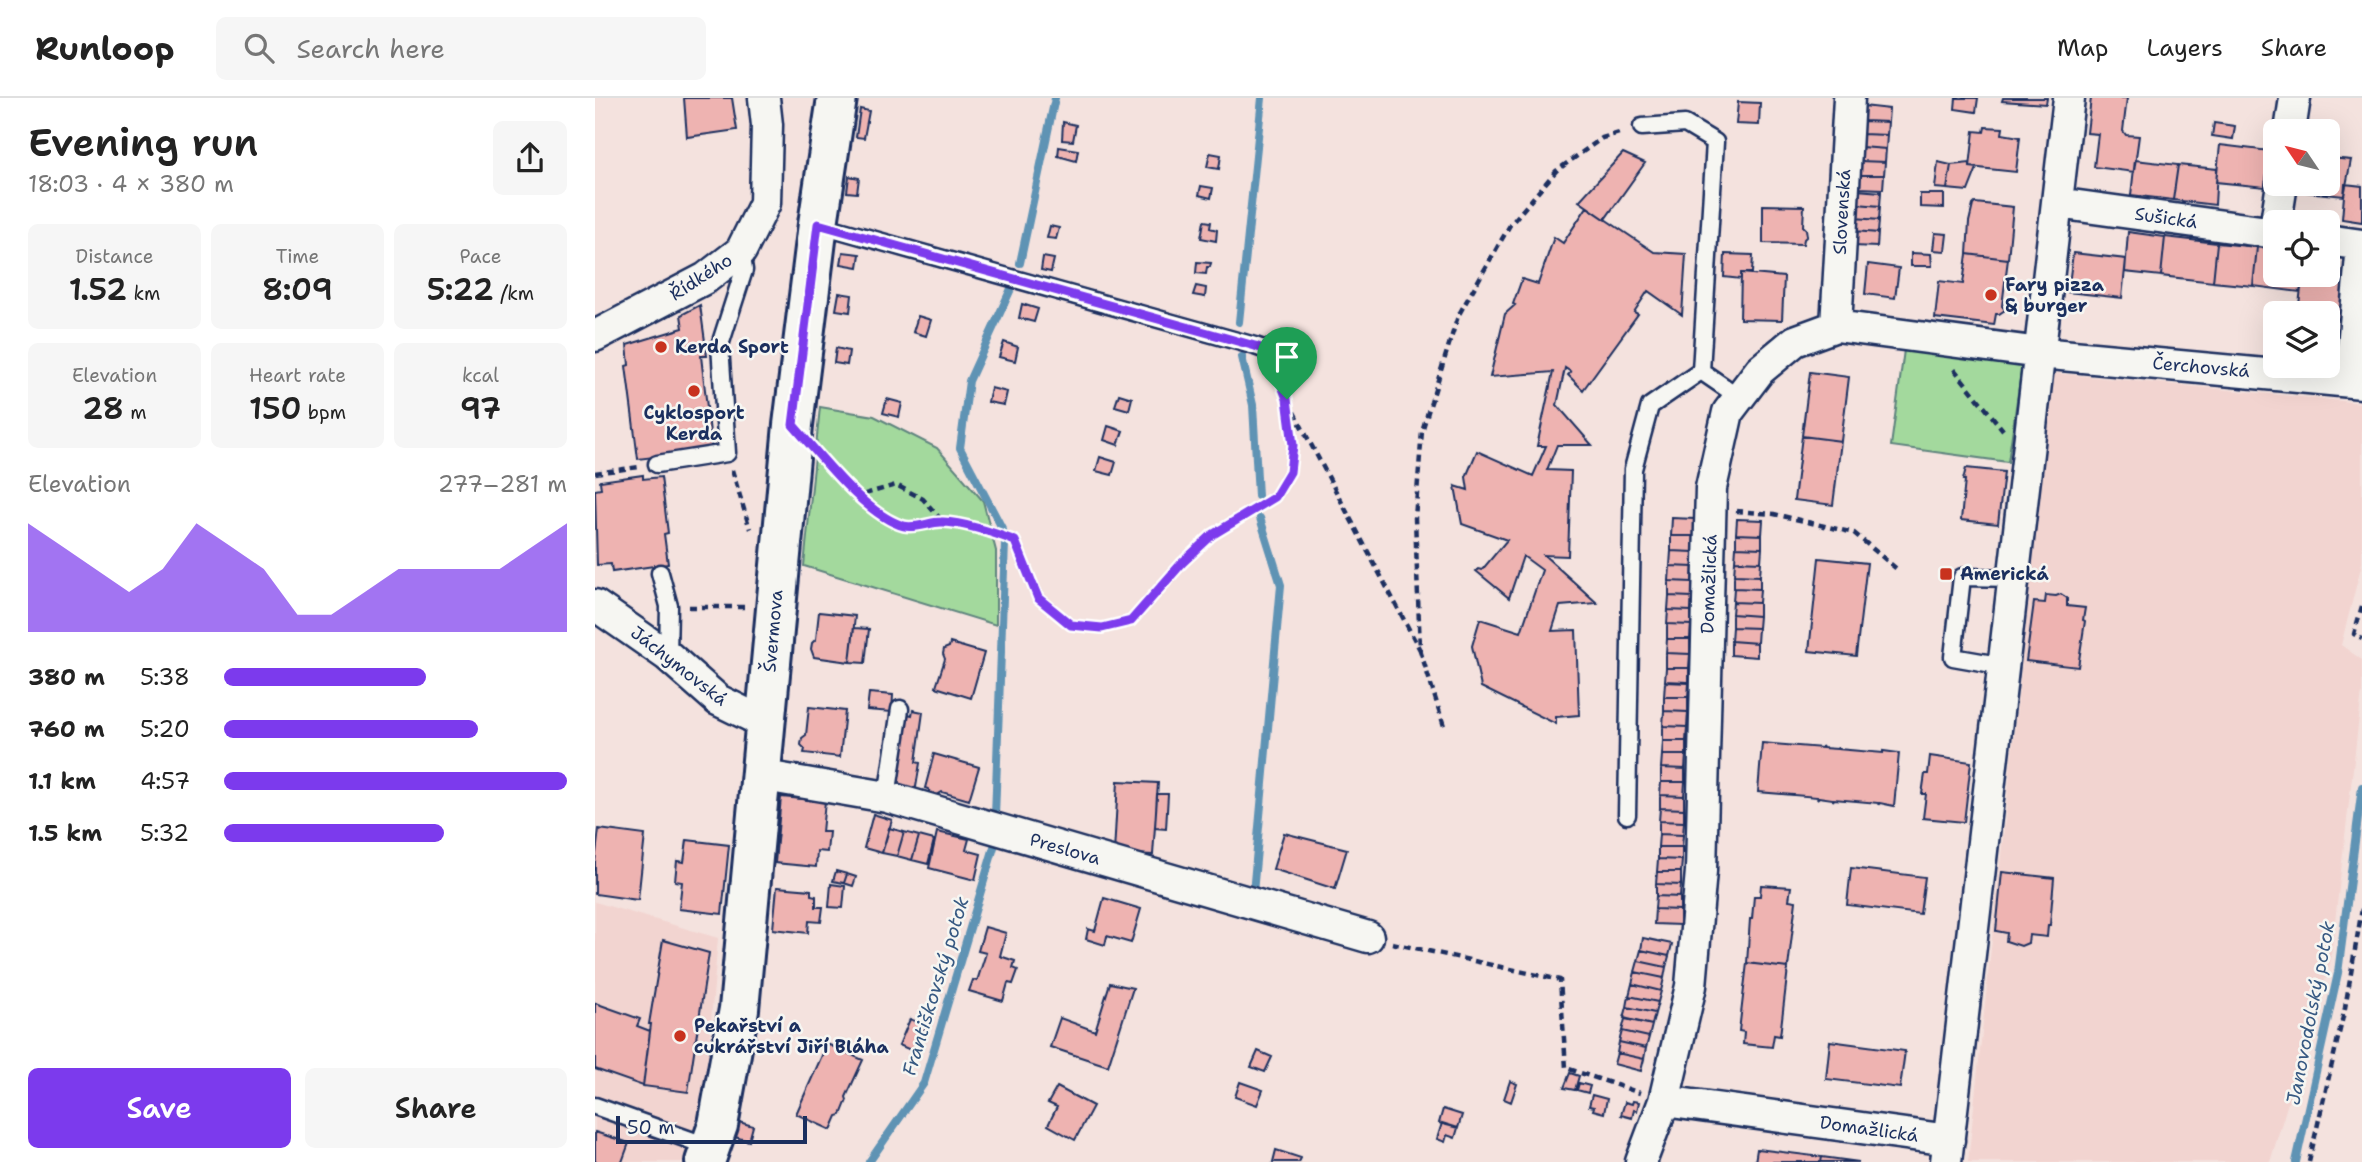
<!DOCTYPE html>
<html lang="en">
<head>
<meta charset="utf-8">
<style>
	body { margin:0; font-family:"Shantell Sans",sans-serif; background:#f6f6f6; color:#222; height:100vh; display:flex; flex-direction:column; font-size:26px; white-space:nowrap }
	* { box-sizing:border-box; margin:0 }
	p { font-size:23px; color:#767676 }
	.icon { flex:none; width:38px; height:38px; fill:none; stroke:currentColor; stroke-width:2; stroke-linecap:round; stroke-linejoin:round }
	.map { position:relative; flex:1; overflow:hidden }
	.drawer { display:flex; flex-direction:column; background:#fff; width:595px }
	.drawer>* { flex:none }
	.needle { width:46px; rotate:305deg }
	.buttons { position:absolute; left:1668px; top:21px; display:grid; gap:14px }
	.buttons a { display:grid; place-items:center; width:77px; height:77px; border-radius:10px; background:#fff; box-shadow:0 7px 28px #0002; font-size:35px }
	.scale { position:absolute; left:21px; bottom:18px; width:191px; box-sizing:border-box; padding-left:7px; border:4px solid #1b2f5e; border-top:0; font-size:19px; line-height:24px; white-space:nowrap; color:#1b2f5e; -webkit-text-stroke:5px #f6f6f2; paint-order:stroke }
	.pin { position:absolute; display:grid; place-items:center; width:60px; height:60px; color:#fff; margin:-72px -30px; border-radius:50% 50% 50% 0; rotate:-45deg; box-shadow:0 0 7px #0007 }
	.pin .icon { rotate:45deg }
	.round { display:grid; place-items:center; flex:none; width:74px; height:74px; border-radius:10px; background:#f6f6f6 }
	.summary { display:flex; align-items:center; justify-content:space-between; height:119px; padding:0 28px }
	h1 { font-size:38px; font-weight:600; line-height:52px }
	.metrics { display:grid; grid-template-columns:repeat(3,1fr); gap:10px; height:119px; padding:7px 28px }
	.metrics div { display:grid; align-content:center; border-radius:10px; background:#f6f6f6; text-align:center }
	.metrics b { font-size:30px; font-weight:600 }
	.metrics small { font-size:19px; font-weight:400 }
	.metrics p { font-size:19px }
	.chart { height:196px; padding:14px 28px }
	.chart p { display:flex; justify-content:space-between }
	.chart svg { width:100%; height:126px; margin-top:7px; fill:#7c3aed; opacity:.7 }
	.action { display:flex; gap:14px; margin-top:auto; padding:14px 28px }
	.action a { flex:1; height:80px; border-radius:10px; background:#7c3aed; color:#fff; font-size:28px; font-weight:600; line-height:80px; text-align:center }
	.action a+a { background:#f6f6f6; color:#222 }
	ul { padding:0 28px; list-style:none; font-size:23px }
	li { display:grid; grid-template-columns:112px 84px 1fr; align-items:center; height:52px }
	li i { height:18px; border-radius:9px; background:#7c3aed }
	header { display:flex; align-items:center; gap:42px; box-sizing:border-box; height:98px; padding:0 35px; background:#fff; border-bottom:2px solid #e0e0e0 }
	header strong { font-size:33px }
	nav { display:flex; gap:38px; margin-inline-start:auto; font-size:24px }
	.search { width:490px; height:63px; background:#f6f6f6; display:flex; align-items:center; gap:18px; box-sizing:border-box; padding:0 24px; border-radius:10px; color:#767676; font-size:26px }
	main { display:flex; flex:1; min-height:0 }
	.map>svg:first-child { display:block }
</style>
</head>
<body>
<header>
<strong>Runloop</strong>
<div class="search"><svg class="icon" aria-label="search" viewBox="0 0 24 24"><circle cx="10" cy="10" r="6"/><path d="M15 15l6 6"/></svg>Search here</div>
<nav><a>Map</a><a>Layers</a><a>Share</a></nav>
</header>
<main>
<section class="drawer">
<div class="summary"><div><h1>Evening run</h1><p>18:03 · 4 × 380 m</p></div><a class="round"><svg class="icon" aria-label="share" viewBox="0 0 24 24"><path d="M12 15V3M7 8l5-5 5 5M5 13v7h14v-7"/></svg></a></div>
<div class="metrics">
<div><p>Distance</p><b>1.52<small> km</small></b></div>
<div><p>Time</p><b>8:09</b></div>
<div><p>Pace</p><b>5:22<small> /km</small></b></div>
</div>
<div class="metrics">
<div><p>Elevation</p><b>28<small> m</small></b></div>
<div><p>Heart rate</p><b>150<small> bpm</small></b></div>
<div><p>kcal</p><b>97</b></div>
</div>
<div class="chart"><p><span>Elevation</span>277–281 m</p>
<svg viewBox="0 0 160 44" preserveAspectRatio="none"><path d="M0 44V6L10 14L20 22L30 30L40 22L50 6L60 14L70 22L80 38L90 38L100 30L110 22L120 22L130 22L140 22L150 14L160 6V44z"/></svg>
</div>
<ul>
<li><b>380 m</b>5:38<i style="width:59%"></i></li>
<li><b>760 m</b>5:20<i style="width:74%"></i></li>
<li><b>1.1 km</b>4:57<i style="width:100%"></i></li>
<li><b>1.5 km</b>5:32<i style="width:64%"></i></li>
</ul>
<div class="action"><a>Save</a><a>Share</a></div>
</section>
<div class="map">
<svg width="1767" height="1064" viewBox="0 0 1767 1064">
	<rect width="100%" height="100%" fill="#f4e2de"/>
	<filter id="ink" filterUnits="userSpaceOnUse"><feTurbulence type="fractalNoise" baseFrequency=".0143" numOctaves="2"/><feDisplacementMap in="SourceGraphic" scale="14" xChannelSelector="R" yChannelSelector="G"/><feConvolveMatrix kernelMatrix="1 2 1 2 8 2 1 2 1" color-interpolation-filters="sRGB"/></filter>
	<g filter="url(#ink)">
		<!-- built -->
		<path fill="#f2d4d0" d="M1458 275 1767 305V465L1746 547 1767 562V594L1735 866 1675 1064H1373Z
			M0 804 123 840 109 1005 91 1064H0Z"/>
		<!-- green -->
		<path fill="#a3d99d" stroke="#5f847e" stroke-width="2" d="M1309 252 1427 268 1413 364 1296 348Z
			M225 309 279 318 342 350 388 403 401 453V527L209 468Z"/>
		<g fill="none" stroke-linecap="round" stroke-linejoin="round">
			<!-- stream -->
			<path stroke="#5f93b4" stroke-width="8" d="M425 165 460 0
				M644 224 667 0
				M647 259 658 307 663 398
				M408 432 365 350 374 283 420 182
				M400 718 410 444
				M658 795 686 487 665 420
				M274 1064 329 985 399 749
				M1701 1064 1743 875 1767 689"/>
		</g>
		<!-- building -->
		<path fill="#eeb3b1" stroke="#1b2f5e" stroke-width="2" d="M89 0H137L142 32 92 39Z
			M1361 0H1383L1381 14 1360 11Z
			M1408 0H1452L1451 6 1407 3Z
			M1496 0H1532L1528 33 1531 37 1544 38 1539 74 1499 69 1503 36 1492 35Z
			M1143 4 1165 5 1164 27 1141 26Z
			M1268 8 1294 11 1293 24 1268 23Z
			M265 11 274 13 269 40 261 39Z
			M1268 23 1293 24 1292 37 1267 36Z
			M468 24 481 27 478 43 467 42Z
			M1619 25 1640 28 1638 41 1617 38Z
			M1390 29 1408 30 1407 36 1425 39 1421 74 1375 69 1379 33 1389 34Z
			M1267 36 1292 37 1291 51 1266 49Z
			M1625 47 1675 53 1670 89 1621 84Z
			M464 49 483 52 481 63 463 58Z
			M1266 49 1291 51 1290 64 1265 63Z
			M1732 53 1735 60 1756 62 1749 98 1702 93 1703 86H1732Z
			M615 55 626 57 624 71 612 69Z
			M1028 55 1050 65 1010 121 984 103Z
			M1540 62 1583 67 1578 102 1536 97Z
			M1265 63 1290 64 1289 77H1265Z
			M1343 64 1356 67 1352 91 1340 90Z
			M1375 65V69L1382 70 1373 93 1352 91 1356 67Z
			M1583 67 1622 71 1620 107 1578 102Z
			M1265 77H1289L1288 91 1264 90Z
			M254 78 264 80 262 95 252 94Z
			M1750 86 1767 88V124L1747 121Z
			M606 88 618 90 616 100 604 97Z
			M1262 92 1286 94 1285 108 1262 106Z
			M1325 96H1349V110L1325 109Z
			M1380 105 1418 109 1413 161 1372 156 1374 124 1378 107Z
			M1262 106 1285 108 1284 122 1260 120Z
			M1168 107 1209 108 1208 128 1211 131 1212 138 1209 141 1208 146 1168 145Z
			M992 109 1059 154 1091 156 1087 217 1053 193 1039 214 1043 216 988 292 973 277 976 274 970 270 962 307 997 347H962L952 372 976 373 973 458 949 457 1002 505 965 508 957 533 981 532 984 617 961 619V626L886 589 877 548 885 521 926 534 947 472 928 458 914 500 881 473 883 471 887 472 912 442 867 426 860 388 873 392 871 379 882 353 938 378 951 348H942L958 274 895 279 910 216 920 207 918 206 927 181 943 186 959 139 968 145Z
			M1260 120 1284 122 1283 135 1259 133Z
			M609 123 616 124 615 130 622 132 621 143 606 140Z
			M455 128 464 130 461 141 452 140Z
			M1259 133 1283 135 1282 149 1258 148Z
			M1533 134 1570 139 1566 178 1530 174Z
			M1340 135 1352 136 1350 153 1338 152Z
			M1570 139 1622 145 1618 184 1566 178Z
			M1622 145 1662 149 1658 188 1618 184Z
			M1662 149 1680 151V177H1709L1705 194 1658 188Z
			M248 154 265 156 263 169 246 166Z
			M1316 155 1336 156 1337 168H1316Z
			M1478 155 1531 161 1527 200 1473 194Z
			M1130 156 1158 157 1157 175H1146V181L1129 179Z
			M1372 156 1413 161 1407 208 1410 212 1404 216H1401L1399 227 1340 220 1344 183 1368 186Z
			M448 159 459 161 456 174 446 172Z
			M602 164 616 165 615 169H612L611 176 601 175Z
			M1273 166 1304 170 1300 200 1270 196Z
			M1146 175 1189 179 1187 222 1145 221Z
			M1707 182 1749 187 1745 221 1732 220V215H1703Z
			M601 188 611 190 610 199 598 197Z
			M244 195 257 197 255 214 241 212Z
			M427 206 443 211 439 224 424 220Z
			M105 207 112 258H106L117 352 43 361 31 268 34 267 32 247 88 230 86 217Z
			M323 218 336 222 331 238 318 234Z
			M409 244 423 249 420 263 404 259Z
			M241 250 254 253 252 267 239 265Z
			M1215 274 1254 279 1246 343 1207 338Z
			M396 290 412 294 409 307 393 304Z
			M524 296 537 300 534 312 520 308Z
			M292 301 307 305 304 319 288 315Z
			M513 328 528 333 523 347 509 342Z
			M1207 338 1246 343 1238 407 1199 402Z
			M505 359 521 364 517 377 501 373Z
			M1371 370 1409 374 1403 426 1366 422 1370 382H1368Z
			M48 377V381L66 379 73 435 69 436 73 466 17 474 16 466 2 467 0 392 6 391 5 383Z
			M1077 420 1100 421 1099 438H1076Z
			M1142 421 1168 422 1167 437 1141 436Z
			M1141 436 1167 437V450L1141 449Z
			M1076 438H1099V454L1076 453Z
			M1141 449 1167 450 1166 464 1140 463Z
			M1076 453 1099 454 1098 469 1075 468Z
			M1224 460 1272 465 1261 558 1214 553Z
			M1140 463 1166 464 1165 478 1139 477Z
			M1075 468 1098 469 1097 484 1074 483Z
			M1139 477 1165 478V491L1139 490Z
			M1074 483 1097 484V499L1074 498Z
			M1139 490 1165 491 1164 505 1138 504Z
			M1466 496 1472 500V508L1490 510 1488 522 1490 523 1483 569 1431 563 1439 504 1450 505 1451 497 1461 498Z
			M1074 498 1097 499 1096 513 1073 512Z
			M1138 504 1164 505V518L1137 516Z
			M1073 512 1096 513V527L1072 526Z
			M224 514 260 518 255 564 219 559 216 551 217 545 221 541Z
			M1137 516 1164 518 1163 530 1137 529Z
			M1072 526 1096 527 1095 541H1072Z
			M1137 529 1163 530 1162 545 1136 543Z
			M259 530 274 531 270 565 255 564Z
			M1072 541H1095V556L1071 555Z
			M1136 543 1162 545V559L1136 557Z
			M355 545 389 555 376 600 341 589 350 561 348 556 349 551 354 549Z
			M1071 555 1095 556 1094 570H1071Z
			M1071 570H1094V584L1070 583Z
			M1070 584 1094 585 1093 599H1069Z
			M274 595 298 597 297 614 272 612Z
			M1069 599H1093V614L1069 613Z
			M214 609 250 613 245 659 209 655 210 651 206 647 207 640 211 637Z
			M318 612 328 614 321 664 325 665 320 695 302 692 313 616 317 617Z
			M1069 613 1093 614 1092 629 1068 628Z
			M1068 628 1092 629 1091 643H1068Z
			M1068 643H1091V657H1067Z
			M1167 645 1227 650V648L1228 650 1242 651 1243 649V651L1288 655V653L1304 655 1299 708 1285 705 1283 707 1284 705 1239 701 1238 703V701L1224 699 1222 701 1223 699 1163 694Z
			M339 656 384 669 374 702 347 694 342 697 336 695 333 691 330 690Z
			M1067 657H1091L1090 671 1066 670Z
			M1335 658 1376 664 1369 724 1328 720 1331 696H1327L1330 676H1333Z
			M1066 670 1090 671V684H1066Z
			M523 683 563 685 558 757 519 755Z
			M1066 684H1090L1089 698 1065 697Z
			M562 696H573L571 731 560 730Z
			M1065 697 1089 698V711L1065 710Z
			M186 699 230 703 227 734H234L232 754 222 753 221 769 180 765Z
			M1065 710 1089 711V724L1064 723Z
			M278 716 297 722 287 755 269 750Z
			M1064 723 1089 724 1088 737 1064 736Z
			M294 730 309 734 302 758 287 755Z
			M4 731 50 737 43 802 0 796V764Z
			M309 734 324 738 317 762 302 758Z
			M342 734 374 741 371 752 386 756 380 782 334 770Z
			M689 735 752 751 740 791 678 771Z
			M1064 736 1088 737 1087 749H1063Z
			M324 738 339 742 333 766 317 762Z
			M92 742 134 747 127 816 84 811 87 784 80 783 82 763 89 764Z
			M1063 749H1087V762L1063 761Z
			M1063 761 1087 762 1086 774H1062Z
			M1256 770 1330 779 1325 816 1252 807Z
			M241 773 252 776 249 785 238 783Z
			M1062 774H1086V787L1061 786Z
			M1407 774 1459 780 1455 827H1453L1452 839 1434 837 1433 845 1426 848 1411 843 1412 835 1401 833Z
			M252 776 261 779 258 788 249 785Z
			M236 786 250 788 248 810 234 809Z
			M1061 786 1086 787 1085 799 1061 798Z
			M1166 787 1196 789 1194 802 1201 803 1193 870 1152 865 1155 821H1157L1159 798H1165Z
			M182 789 216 792V797L221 798V809H228L226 824 214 823 213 835 178 831Z
			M1061 798 1085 799V812L1060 811Z
			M509 800 546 811 536 845 512 838 510 847 491 841 493 831 500 833Z
			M1060 811 1085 812V827L1059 826Z
			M390 829 411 835 405 858 420 863 418 870 423 872 418 886 413 885 408 903 374 893 378 882 382 883 391 855 383 853Z
			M1048 840 1077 846 1074 858 1046 852Z
			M68 842 114 855 93 994 48 988 56 926H54Z
			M1046 852 1074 858 1071 869 1043 863Z
			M1043 863 1071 869 1069 880 1040 874Z
			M1152 865 1193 870 1185 938 1179 937 1177 949 1148 946 1149 934 1144 933Z
			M1040 874 1069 880 1066 893 1037 886Z
			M515 885 538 890 513 968 455 949 465 920 500 933Z
			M1037 886 1066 893 1063 904 1034 898Z
			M1034 898 1063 904 1060 915 1032 909Z
			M0 905 45 921 42 928 55 933 48 988 0 971Z
			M1032 909 1060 915 1057 927 1029 920Z
			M315 921 331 928 320 954 304 947Z
			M1030 921 1057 927 1054 939 1027 933Z
			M1027 933 1054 939 1051 950 1024 944Z
			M1235 943 1310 953 1305 990 1231 981Z
			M1024 944 1051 950 1049 961 1022 955Z
			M232 946 268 962 251 999 252 1002 246 1017 242 1018 236 1032 201 1016Z
			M663 953 677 959 670 974 656 969Z
			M1022 955 1049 961 1046 973 1019 966Z
			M975 975 984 978 980 992 969 990Z
			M915 983 922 986 916 1004 909 1001Z
			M645 984 668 992 662 1007 640 999Z
			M984 985 995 988 993 995 982 992Z
			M462 989 498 1008 480 1042 453 1027 462 1009 453 1005Z
			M997 997 1012 1001 1009 1015 998 1012 999 1009 994 1008Z
			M1038 1003 1044 1004 1042 1013 1039 1012 1037 1020 1026 1017 1030 1004 1037 1006Z
			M848 1011 867 1017 863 1030 844 1025Z
			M144 1024 158 1028 154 1043 140 1039Z
			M847 1025 863 1030 860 1040 852 1037 850 1044 842 1041Z
			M0 1034 34 1045 27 1064H0Z
			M1162 1051 1227 1059 1226 1064H1160Z
			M681 1052 706 1060 704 1064H678Z
			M1227 1059 1264 1064H1226Z"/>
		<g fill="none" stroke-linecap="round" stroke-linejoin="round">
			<defs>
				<path id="service" d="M1047 29 1090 26 1120 44 1106 273 1144 299
					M223 126 660 248 674 253
					M62 366 132 355 125 247 149 172 146 153
					M65 475 74 508 73 558
					M1409 568 1358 559 1367 479 1419 480
					M292 699 305 611
					M1032 717 1038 371 1055 308 1106 273
					M0 1008 115 1049"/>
				<path id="minor" d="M1695 33 1700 0
					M1462 105 1680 135
					M1681 124 1687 86
					M1732 142 1767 147
					M1241 228 1254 0
					M0 238 111 180 146 153 170 105 172 27 169 0
					M1755 283 1767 147
					M0 507 73 558 123 602 170 625
					M164 677 292 699 773 839
					M1069 1003 1354 1042
					M1046 1064 1069 1003 1096 888 1106 773 1116 390 1133 314 1165 272 1200 243 1241 228 1445 255 1767 285
					M1351 1064 1474 0"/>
				<path id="tertiary" d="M110 1064 123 1027 144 911 198 327 223 126 242 0"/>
			</defs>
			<!-- service casing -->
			<use href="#service" stroke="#1b2f5e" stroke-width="21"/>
			<!-- minor casing -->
			<use href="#minor" stroke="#1b2f5e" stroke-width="35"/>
			<!-- tertiary casing -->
			<use href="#tertiary" stroke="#1b2f5e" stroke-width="44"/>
			<!-- path -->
			<path stroke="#1b2f5e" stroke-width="4.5" stroke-dasharray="7 5" stroke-linecap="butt" d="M680 270 692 301 825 552 820 420 827 333 863 218 915 127 961 73 1007 40 1028 34
				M1359 271 1408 332
				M227 359 263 398 301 387 328 401 348 424
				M137 372 155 431
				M0 375 44 369
				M263 398 286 419 312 430 348 424 404 437 420 443 443 500 476 527 507 530 536 523 587 465 617 437 680 399 695 375 698 347 693 305
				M1141 413 1179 416 1259 435 1303 472
				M1767 508 1759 536 1767 541
				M94 509H152
				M825 552 849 628
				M797 845 965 882 971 970 1045 995
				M1714 1064 1750 910 1767 811"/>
			<!-- service -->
			<use href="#service" stroke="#f6f6f2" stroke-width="16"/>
			<!-- minor -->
			<use href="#minor" stroke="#f6f6f2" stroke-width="30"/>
			<!-- tertiary -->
			<use href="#tertiary" stroke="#f6f6f2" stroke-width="38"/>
		</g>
	</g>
	<g fill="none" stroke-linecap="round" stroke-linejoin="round" filter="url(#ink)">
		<defs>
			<path id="route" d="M223 126 660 248 674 253 692 301 698 347 695 374 680 399 617 437 587 465 536 523 507 530 476 527 443 500 420 443C403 436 364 423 346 424 335 424 320 431 309 428 271 418 225 357 198 327Z"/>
		</defs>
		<!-- route casing -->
		<use href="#route" stroke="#fff" stroke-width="14"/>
		<!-- route -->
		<use href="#route" stroke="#7c3aed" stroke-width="9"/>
	</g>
	<!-- markers -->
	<g fill="#c8321e" stroke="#f6f6f2" stroke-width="2.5">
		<circle cx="1396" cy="197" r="7"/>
		<circle cx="66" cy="249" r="7"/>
		<circle cx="99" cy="293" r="7"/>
		<rect x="1344" y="469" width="14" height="14" rx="3.5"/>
		<circle cx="85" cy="938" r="7"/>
	</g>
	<g text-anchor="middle" stroke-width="5" stroke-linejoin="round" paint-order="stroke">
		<!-- street labels -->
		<g font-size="18" fill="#1b2f5e" stroke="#f6f6f2">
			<text transform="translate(1247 114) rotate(-87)" y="6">Slovenská</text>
			<text transform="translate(1571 120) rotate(8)" y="6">Sušická</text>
			<text transform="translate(106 179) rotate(-33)" y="6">Řídkého</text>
			<text transform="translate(1606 269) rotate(5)" y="6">Čerchovská</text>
			<text transform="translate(1114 486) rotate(-88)" y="6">Domažlická</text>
			<text transform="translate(178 533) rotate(-85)" y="6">Švermova</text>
			<text transform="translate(84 568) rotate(38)" y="6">Jáchymovská</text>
			<text transform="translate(470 751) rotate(16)" y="6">Preslova</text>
			<text transform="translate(1274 1031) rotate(8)" y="6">Domažlická</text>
		</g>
		<!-- poi labels -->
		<g font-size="18" font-weight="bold" fill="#1b2f5e" stroke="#f6f6f2" text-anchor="start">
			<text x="1410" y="193">Fary pizza<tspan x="1410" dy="21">&amp; burger</tspan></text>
			<text x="80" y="255">Kerda Sport</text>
			<text x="99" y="321" text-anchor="middle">Cyklosport<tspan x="99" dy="21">Kerda</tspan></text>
			<text x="1365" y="482">Americká</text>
			<text x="99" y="934">Pekařství a<tspan x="99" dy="21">cukrářství Jiří Bláha</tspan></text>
		</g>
		<!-- water labels -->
		<g font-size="19" font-style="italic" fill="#375982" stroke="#f6f6f2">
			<text transform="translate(340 888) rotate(-73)" y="7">Františkovský potok</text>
			<text transform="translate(1715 915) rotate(-79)" y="7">Janovodolský potok</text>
		</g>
	</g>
</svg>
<div class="buttons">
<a><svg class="needle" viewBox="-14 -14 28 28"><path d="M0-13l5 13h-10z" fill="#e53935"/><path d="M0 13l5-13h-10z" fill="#767676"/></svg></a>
<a><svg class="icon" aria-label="locate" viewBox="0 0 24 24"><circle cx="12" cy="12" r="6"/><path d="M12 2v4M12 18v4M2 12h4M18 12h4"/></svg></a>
<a><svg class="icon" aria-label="layers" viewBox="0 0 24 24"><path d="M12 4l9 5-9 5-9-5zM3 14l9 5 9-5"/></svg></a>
</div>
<div class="scale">50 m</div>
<div class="pin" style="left:692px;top:301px;background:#1e9e55"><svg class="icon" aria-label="arrive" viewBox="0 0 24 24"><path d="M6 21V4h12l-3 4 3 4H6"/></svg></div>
</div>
</main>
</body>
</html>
